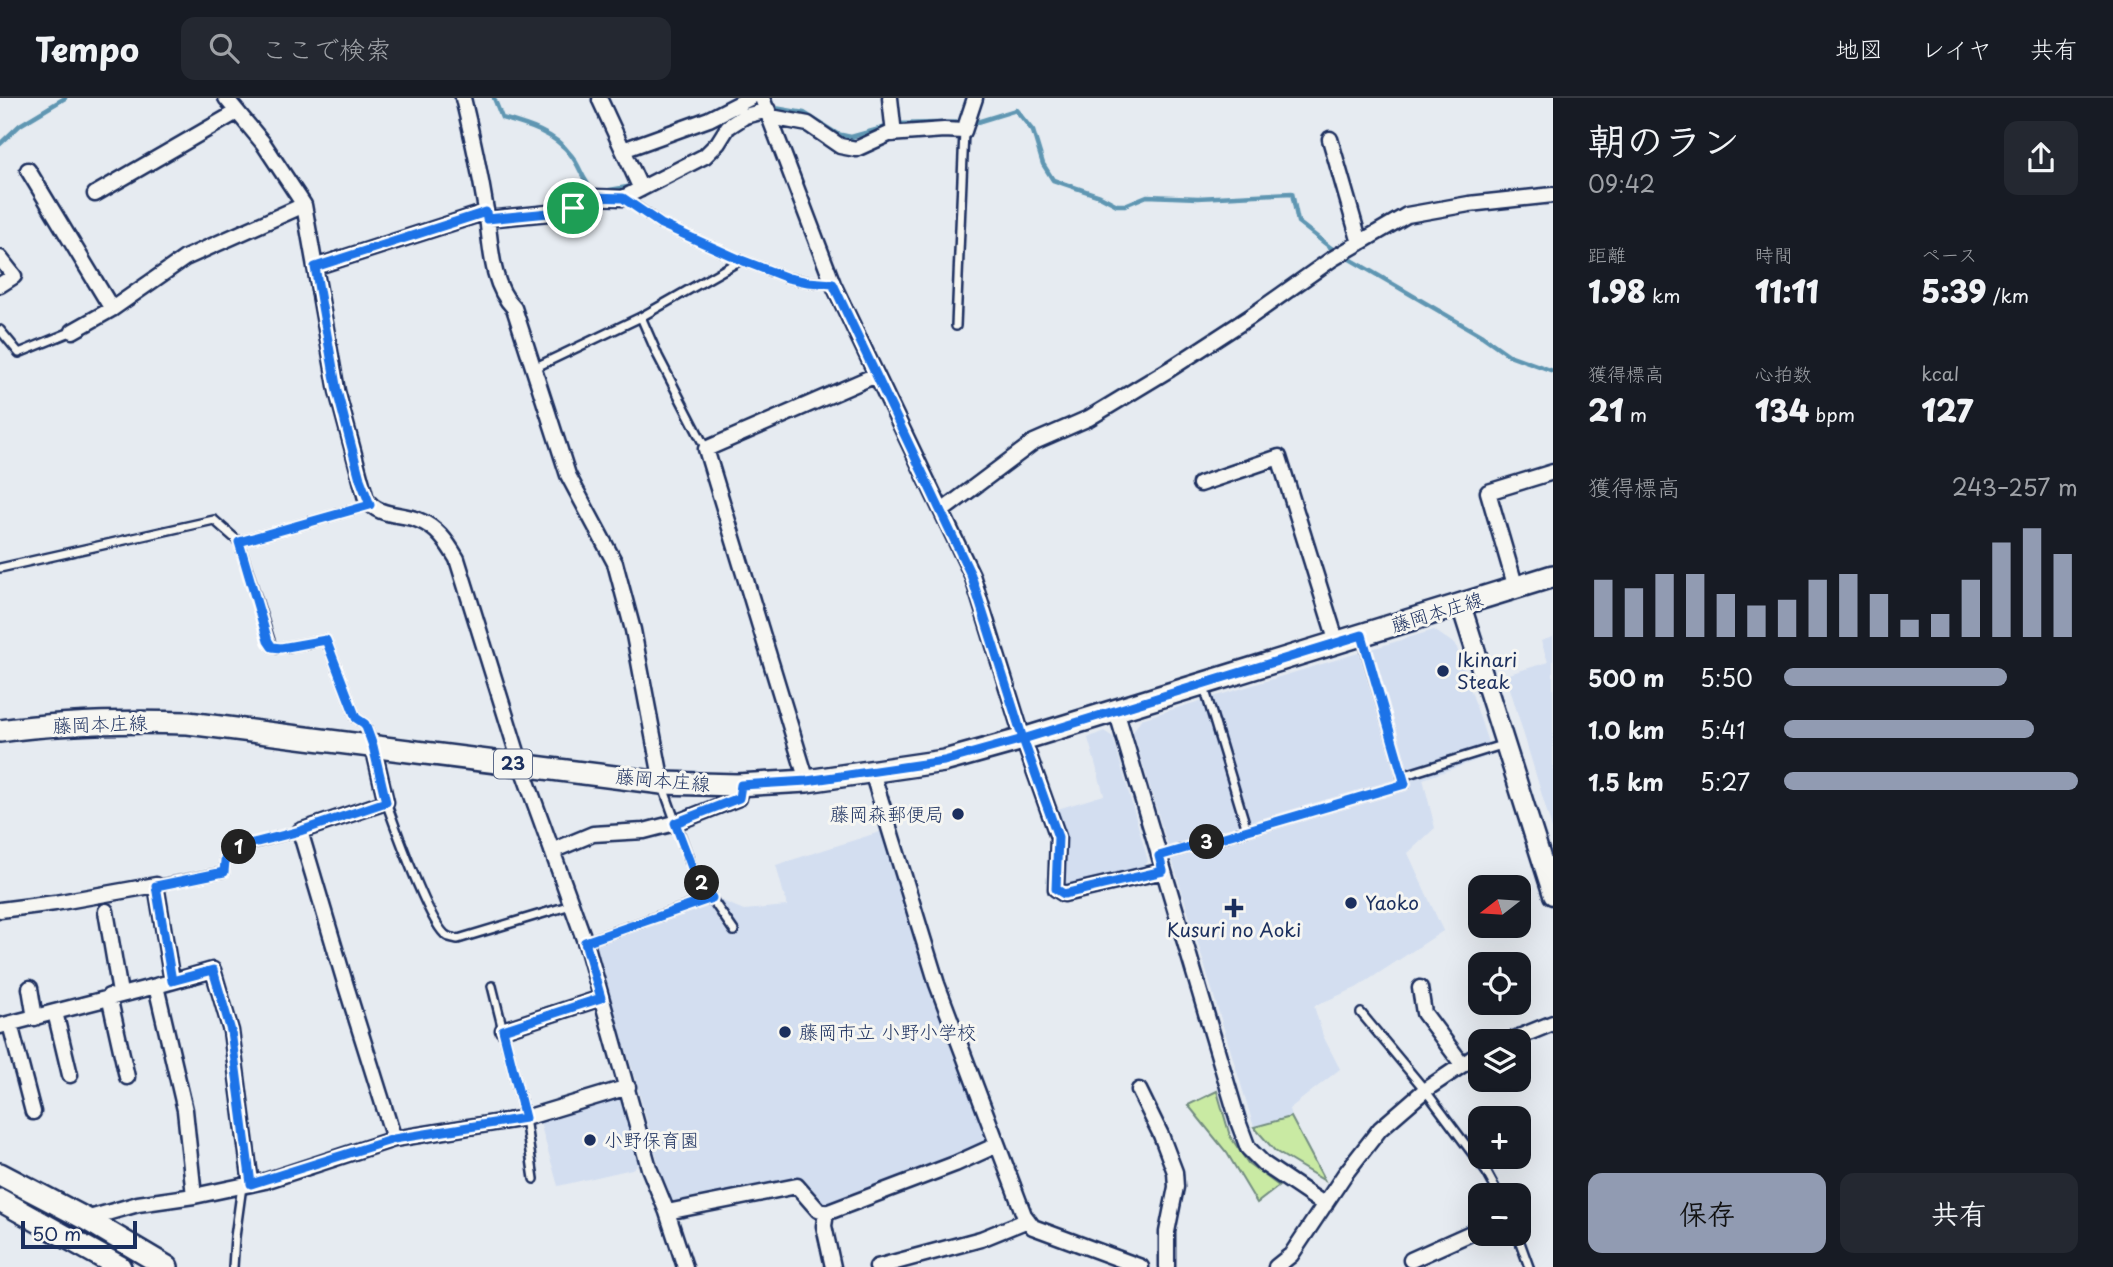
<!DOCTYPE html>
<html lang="ja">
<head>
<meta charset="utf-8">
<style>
	body { margin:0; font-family:"Playpen Sans","Klee One",sans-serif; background:#242831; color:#f1f3f6; height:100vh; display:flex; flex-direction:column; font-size:26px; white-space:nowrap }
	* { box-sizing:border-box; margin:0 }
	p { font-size:23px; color:#9ea1a6 }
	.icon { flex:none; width:38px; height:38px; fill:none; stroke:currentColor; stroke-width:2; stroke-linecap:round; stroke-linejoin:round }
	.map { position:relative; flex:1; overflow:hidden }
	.drawer { display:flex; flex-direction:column; background:#171b24; width:560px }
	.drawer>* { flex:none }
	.needle { width:46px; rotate:253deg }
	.fabs { position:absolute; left:1468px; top:777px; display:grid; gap:14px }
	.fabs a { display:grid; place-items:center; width:63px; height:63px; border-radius:14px; background:#171b24; box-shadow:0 7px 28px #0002; font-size:35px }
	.scale { position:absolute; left:21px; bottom:18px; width:116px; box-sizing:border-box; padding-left:7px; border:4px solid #1b2f5e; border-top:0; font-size:19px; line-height:24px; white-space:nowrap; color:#1b2f5e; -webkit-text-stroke:5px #f6f6f2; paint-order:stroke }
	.pin { position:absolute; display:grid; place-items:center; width:60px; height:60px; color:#fff; margin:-30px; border:4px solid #fff; border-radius:50%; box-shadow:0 2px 7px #0007 }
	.km { position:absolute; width:35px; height:35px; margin:-18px; border-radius:50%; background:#222; color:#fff; font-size:19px; line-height:35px; text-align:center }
	.round { display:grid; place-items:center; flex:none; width:74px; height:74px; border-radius:14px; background:#242831 }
	.headline { display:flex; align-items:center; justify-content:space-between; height:119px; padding:0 35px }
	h1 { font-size:38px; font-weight:800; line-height:52px }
	.metrics { display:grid; grid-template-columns:repeat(3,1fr); gap:10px; height:119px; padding:7px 35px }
	.metrics div { display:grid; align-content:center }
	.metrics b { font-size:30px; font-weight:800 }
	.metrics small { font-size:19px; font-weight:400 }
	.metrics p { font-size:19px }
	.chart { height:196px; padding:14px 35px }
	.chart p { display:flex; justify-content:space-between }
	.chart svg { width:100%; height:126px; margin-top:7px; stroke:#919bb2; stroke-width:6 }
	.action { display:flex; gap:14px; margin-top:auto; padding:14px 35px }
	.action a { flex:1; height:80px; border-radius:14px; background:#919bb2; color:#111; font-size:28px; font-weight:800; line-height:80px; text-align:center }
	.action a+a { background:#242831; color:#f1f3f6 }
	ul { padding:0 35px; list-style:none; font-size:23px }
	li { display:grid; grid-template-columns:112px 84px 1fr; align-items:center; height:52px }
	li i { height:18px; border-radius:9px; background:#919bb2 }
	header { display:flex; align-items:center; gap:42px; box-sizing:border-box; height:98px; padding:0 35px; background:#171b24; border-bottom:2px solid #363941 }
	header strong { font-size:33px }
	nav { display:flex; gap:38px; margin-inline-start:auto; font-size:24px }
	.search { width:490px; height:63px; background:#242831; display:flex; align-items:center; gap:18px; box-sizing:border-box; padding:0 24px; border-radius:14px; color:#9ea1a6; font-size:26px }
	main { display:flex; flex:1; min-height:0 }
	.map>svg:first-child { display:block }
</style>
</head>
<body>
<header>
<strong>Tempo</strong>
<div class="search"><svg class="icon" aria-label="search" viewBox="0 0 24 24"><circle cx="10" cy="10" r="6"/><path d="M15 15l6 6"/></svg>ここで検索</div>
<nav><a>地図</a><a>レイヤ</a><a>共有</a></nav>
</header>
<main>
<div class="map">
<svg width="1553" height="1169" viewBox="0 0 1553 1169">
	<rect width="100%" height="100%" fill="#e6ebf1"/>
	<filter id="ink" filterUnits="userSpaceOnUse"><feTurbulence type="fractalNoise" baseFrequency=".0143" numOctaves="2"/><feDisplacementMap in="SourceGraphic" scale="14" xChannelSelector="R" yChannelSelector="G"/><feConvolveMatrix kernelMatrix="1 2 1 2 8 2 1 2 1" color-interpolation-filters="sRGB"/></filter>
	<g filter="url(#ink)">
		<!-- built -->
		<path fill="#d3def0" d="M1434 532 1456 547 1492 657 1423 681 1435 730 1408 755 1443 833 1356 890 1314 908 1323 938 1340 971 1289 1011 1291 1019 1254 1029 1133 634 1141 621Z
			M1553 539V734L1506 577 1548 564 1541 543Z
			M1104 633 1113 639 1148 763 1145 768 1066 788 1061 783 1054 712 1104 697 1088 640Z
			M886 732 989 1040 958 1057 823 1111 801 1080 681 1107 668 1100 635 980 592 845 717 801 744 812 787 808 776 767Z
			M620 995 641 1064 632 1071 558 1088 539 1021Z"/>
		<!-- green -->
		<path fill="#c9eaa3" stroke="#728c80" stroke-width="2" d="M1217 993 1230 1038 1248 1065 1279 1088 1257 1105 1227 1055 1188 1007Z
			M1291 1019 1325 1083 1275 1053 1254 1029Z"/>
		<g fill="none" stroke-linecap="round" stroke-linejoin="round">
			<!-- stream -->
			<path stroke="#5f96b2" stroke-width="4.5" d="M494 0 502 20C527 27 555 35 571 57 581 69 583 85 595 94
				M769 9 804 15 837 36 851 39 897 26 977 24 1016 12 1033 33 1043 66 1053 82 1100 98 1117 107H1125L1147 98 1198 100 1292 95 1298 124 1331 150 1482 238 1509 257 1553 273
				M0 46 20 27 65 0
				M604 93 633 88"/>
			<defs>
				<path id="service" d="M624 100 661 126 741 162 788 180 809 184 833 186
					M641 219 658 258 706 351
					M956 228 964 33
					M0 232 19 255 73 233
					M534 270 641 219 741 162
					M239 444 272 549 281 550 326 542 356 620 365 626 372 644
					M0 470 214 422 239 444 370 407
					M1204 589 1247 732
					M1402 678 1505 646
					M663 689 694 775 734 833
					M386 704C395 728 430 828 447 838 448 839 457 841 458 841L571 807
					M1160 758 1405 686 1362 539
					M156 787 224 774 226 753 300 733
					M585 844 711 800
					M492 888 525 1020 534 1081
					M1361 915 1425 992 1487 1075 1499 1097
					M1517 1136 1529 1169
					M233 1169 235 1139 242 1088"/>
				<path id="minor" d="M226 0 263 45 304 107 337 293 366 401C378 419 400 415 418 422 437 429 447 444 457 461L521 667 588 852 649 1070 667 1114 685 1169
					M463 0C472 37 480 75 486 112 491 144 490 186 514 210L568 377 615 465 633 532 662 685
					M762 0 833 186 972 477 1023 641 1058 739 1056 791 1064 796 1163 773
					M890 0 894 36
					M600 2 641 91
					M771 19 808 26 840 48 856 51 889 36 944 32 964 33 975 0
					M1330 41 1360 145
					M623 52 709 21 750 0
					M28 72 112 211
					M95 96 237 14
					M487 121 559 114 593 99 623 100 705 58 718 45 728 29 745 18 768 12
					M0 160 14 178 0 187
					M315 169 486 114
					M73 233 112 211 185 160 304 107
					M1200 386 1279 359 1337 545
					M942 413 1034 344 1089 320 1170 271 1250 219 1332 161 1407 117 1469 106 1553 97
					M1516 490 1488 394 1553 374
					M1116 612 1239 1026 1248 1050 1264 1066 1325 1107
					M373 648 386 704 300 733 346 888 394 1041
					M872 674 937 886 1024 1117 1033 1129 1141 1169
					M807 683 706 351 876 277
					M552 753 593 736 644 733 675 725 739 700 741 687
					M0 812 55 805 156 787 172 883
					M106 813 120 895
					M156 888 213 872 231 933 251 1086
					M30 890 35 920
					M1420 890 1424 915 1462 966
					M109 898 127 979
					M55 914 70 977
					M10 926 33 1014
					M0 928 156 888 185 1012 194 1098
					M503 932 601 900
					M1509 943 1553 925
					M1139 992 1161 1037 1175 1074 1176 1089 1167 1134V1169
					M667 1114 797 1088 818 1112 826 1115 955 1066 997 1047
					M826 1115 824 1128 833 1169
					M86 1121 138 1106 194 1098 265 1083 394 1041 525 1020 628 989
					M1411 1162 1480 1131
					M877 1169 981 1141 1028 1122
					M1276 1169 1291 1157 1345 1076 1380 1031 1425 992 1480 955"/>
				<path id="tertiary" d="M1461 507 1553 797"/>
				<path id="primary" d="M0 633C64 624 123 623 188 625L662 685 737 687 807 683 944 663 1023 641 1553 478
					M0 1076 86 1121 167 1169
					M0 1102 120 1169"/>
			</defs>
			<!-- service casing -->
			<use href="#service" stroke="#1b2f5e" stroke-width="12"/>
			<!-- minor casing -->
			<use href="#minor" stroke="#1b2f5e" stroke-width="19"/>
			<!-- tertiary casing -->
			<use href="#tertiary" stroke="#1b2f5e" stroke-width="23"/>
			<!-- primary casing -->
			<use href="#primary" stroke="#1b2f5e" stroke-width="26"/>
			<!-- service -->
			<use href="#service" stroke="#f6f6f2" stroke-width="7"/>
			<!-- minor -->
			<use href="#minor" stroke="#f6f6f2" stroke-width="14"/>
			<!-- tertiary -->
			<use href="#tertiary" stroke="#f6f6f2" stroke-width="18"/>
			<!-- primary -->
			<use href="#primary" stroke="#f6f6f2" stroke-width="21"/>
		</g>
	</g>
	<g fill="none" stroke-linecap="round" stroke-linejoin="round" filter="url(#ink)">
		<defs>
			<path id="route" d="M573 110 559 114 487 121 486 114 315 169 337 293 360 381 370 407 239 444 268 543 272 549 281 550 326 542 356 620 365 626 373 648 386 704 300 733 226 752 224 774 156 788 172 883 213 872 231 933 251 1086 394 1041 525 1020 503 932 601 900 585 844 712 800 694 775 675 725 739 700 741 687 807 683 944 663 1023 641 1362 537 1405 686 1159 758 1163 773 1064 796 1056 791 1058 739 1023 641 971 477 833 186 808 184 788 180 741 162 661 126 623 100 593 99 573 110"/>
		</defs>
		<!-- route casing -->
		<use href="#route" stroke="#fff" stroke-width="14"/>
		<!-- route -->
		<use href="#route" stroke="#1a73e8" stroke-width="9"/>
	</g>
	<!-- markers -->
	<g fill="#1b2f5e" stroke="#f6f6f2" stroke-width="2.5">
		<circle cx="1443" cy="573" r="7"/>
		<circle cx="958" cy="716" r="7"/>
		<circle cx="1351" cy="805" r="7"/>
		<path d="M1230.5 799.5h7v7h7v7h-7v7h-7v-7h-7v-7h7z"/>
		<circle cx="785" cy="934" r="7"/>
		<circle cx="590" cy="1042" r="7"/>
	</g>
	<g text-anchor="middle" stroke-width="6" stroke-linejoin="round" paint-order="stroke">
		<!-- shield labels -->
		<rect fill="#f6f6f2" stroke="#5d6b8a" stroke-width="2" x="494" y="651.5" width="38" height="29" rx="5"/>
		<g font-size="18" font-weight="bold" fill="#1b2f5e">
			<text x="513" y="672">23</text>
		</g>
		<!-- street labels -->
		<g font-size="19" fill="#1b2f5e" stroke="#f6f6f2">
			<text transform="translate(1437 514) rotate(-17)" y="7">藤岡本庄線</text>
			<text transform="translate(100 626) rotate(-2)" y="7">藤岡本庄線</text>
			<text transform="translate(663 682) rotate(5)" y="7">藤岡本庄線</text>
		</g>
		<!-- poi labels -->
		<g font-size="19" fill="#1b2f5e" stroke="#f6f6f2" text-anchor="start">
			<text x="1457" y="569">Ikinari<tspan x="1457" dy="22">Steak</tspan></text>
			<text x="944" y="723" text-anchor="end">藤岡森郵便局</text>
			<text x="1365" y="812">Yaoko</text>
			<text x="1234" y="839" text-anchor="middle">Kusuri no Aoki</text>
			<text x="799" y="941">藤岡市立 小野小学校</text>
			<text x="604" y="1049">小野保育園</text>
		</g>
	</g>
</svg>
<div class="fabs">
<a><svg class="needle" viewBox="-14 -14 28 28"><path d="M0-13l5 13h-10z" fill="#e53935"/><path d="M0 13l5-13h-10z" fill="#9ea1a6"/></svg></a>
<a><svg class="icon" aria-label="locate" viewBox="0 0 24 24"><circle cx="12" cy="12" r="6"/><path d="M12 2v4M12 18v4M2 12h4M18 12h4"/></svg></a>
<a><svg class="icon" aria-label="layers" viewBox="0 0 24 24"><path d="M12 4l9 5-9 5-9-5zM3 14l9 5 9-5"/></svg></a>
<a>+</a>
<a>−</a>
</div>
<div class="scale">50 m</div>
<div class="pin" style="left:573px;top:110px;background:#1e9e55"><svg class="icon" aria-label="arrive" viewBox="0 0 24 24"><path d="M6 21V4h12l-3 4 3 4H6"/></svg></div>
<b class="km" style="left:239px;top:749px">1</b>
<b class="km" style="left:702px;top:785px">2</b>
<b class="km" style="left:1207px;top:744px">3</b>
</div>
<section class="drawer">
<div class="headline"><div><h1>朝のラン</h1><p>09:42</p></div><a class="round"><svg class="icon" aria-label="share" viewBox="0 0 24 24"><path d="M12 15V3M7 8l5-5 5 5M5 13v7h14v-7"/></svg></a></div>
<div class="metrics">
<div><p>距離</p><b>1.98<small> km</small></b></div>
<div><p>時間</p><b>11:11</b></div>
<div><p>ペース</p><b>5:39<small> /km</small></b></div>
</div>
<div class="metrics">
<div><p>獲得標高</p><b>21<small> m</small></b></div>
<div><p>心拍数</p><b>134<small> bpm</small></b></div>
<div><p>kcal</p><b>127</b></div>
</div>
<div class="chart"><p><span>獲得標高</span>243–257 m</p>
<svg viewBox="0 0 160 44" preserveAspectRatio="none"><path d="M5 44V24M15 44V27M25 44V22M35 44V22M45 44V29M55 44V33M65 44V31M75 44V24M85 44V22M95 44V29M105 44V38M115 44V36M125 44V24M135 44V11M145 44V6M155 44V15"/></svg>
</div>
<ul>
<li><b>500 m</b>5:50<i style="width:76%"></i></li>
<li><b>1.0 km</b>5:41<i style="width:85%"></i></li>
<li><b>1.5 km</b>5:27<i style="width:100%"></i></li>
</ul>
<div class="action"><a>保存</a><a>共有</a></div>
</section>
</main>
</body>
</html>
